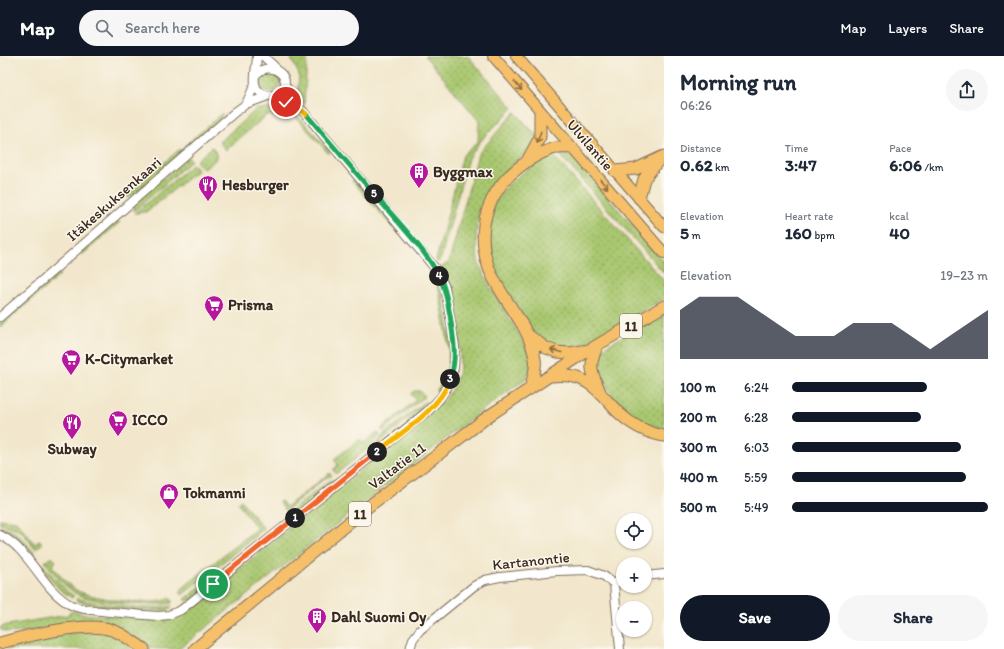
<!DOCTYPE html>
<html lang="en">
<head>
<meta charset="utf-8">
<style>
	body { margin:0; font-family:Itim,sans-serif; background:#f6f6f7; color:#1f2937; height:100vh; display:flex; flex-direction:column; font-size:15px; white-space:nowrap }
	* { box-sizing:border-box; margin:0 }
	p { font-size:13px; color:#747a83 }
	.icon { flex:none; width:22px; height:22px; fill:none; stroke:currentColor; stroke-width:2; stroke-linecap:round; stroke-linejoin:round }
	.map { position:relative; flex:1; overflow:hidden }
	.details { display:flex; flex-direction:column; background:#fff; width:340px }
	.details>* { flex:none }
	.buttons { position:absolute; left:616px; top:457px; display:grid; gap:8px }
	.buttons a { display:grid; place-items:center; width:36px; height:36px; border-radius:50%; background:#fff; box-shadow:0 1px 3px #0004; font-size:20px }
	.pin { position:absolute; display:grid; place-items:center; width:34px; height:34px; color:#fff; margin:-17px; border:2px solid #fff; border-radius:50%; box-shadow:0 1px 4px #0007 }
	.km { position:absolute; width:20px; height:20px; margin:-10px; border-radius:50%; background:#222; color:#fff; font-size:11px; line-height:20px; text-align:center }
	.round { display:grid; place-items:center; flex:none; width:42px; height:42px; border-radius:21px; background:#f6f6f7 }
	.head { display:flex; align-items:center; justify-content:space-between; height:68px; padding:0 16px }
	h1 { font-size:22px; font-weight:700; line-height:30px }
	.figures { display:grid; grid-template-columns:repeat(3,1fr); gap:6px; height:68px; padding:4px 16px }
	.figures div { display:grid; align-content:center }
	.figures b { font-size:17px; font-weight:700 }
	.figures small { font-size:11px; font-weight:400 }
	.figures p { font-size:11px }
	.chart { height:112px; padding:8px 16px }
	.chart p { display:flex; justify-content:space-between }
	.chart svg { width:100%; height:72px; margin-top:4px; fill:#111827; opacity:.7 }
	.primary-button { display:flex; gap:8px; margin-top:auto; padding:8px 16px }
	.primary-button a { flex:1; height:46px; border-radius:24px; background:#111827; color:#fff; font-size:16px; font-weight:700; line-height:46px; text-align:center }
	.primary-button a+a { background:#f6f6f7; color:#1f2937 }
	ul { padding:0 16px; list-style:none; font-size:13px }
	li { display:grid; grid-template-columns:64px 48px 1fr; align-items:center; height:30px }
	li i { height:10px; border-radius:5px; background:#111827 }
	header { display:flex; align-items:center; gap:24px; box-sizing:border-box; height:56px; padding:0 20px; background:#111827; color:#fff }
	header strong { font-size:19px }
	nav { display:flex; gap:22px; margin-inline-start:auto; font-size:14px }
	.search { width:280px; height:36px; background:#f6f6f7; display:flex; align-items:center; gap:10px; box-sizing:border-box; padding:0 14px; border-radius:22px; color:#747a83; font-size:15px }
	main { display:flex; flex:1; min-height:0 }
	.map>svg:first-child { display:block }
</style>
</head>
<body>
<header>
<strong>Map</strong>
<div class="search"><svg class="icon" aria-label="search" viewBox="0 0 24 24"><circle cx="10" cy="10" r="6"/><path d="M15 15l6 6"/></svg>Search here</div>
<nav><a>Map</a><a>Layers</a><a>Share</a></nav>
</header>
<main>
<div class="map">
<svg width="664" height="593" viewBox="0 0 664 593">
	<defs>
		<pattern id="green-dots" width="8" height="8" patternUnits="userSpaceOnUse"><rect width="8" height="8" fill="#a9c76f"/><path d="M2 2h.1M6 6h.1" fill="none" stroke="#8ba25b" stroke-width="1.8" stroke-linecap="round"/></pattern>
	</defs>
	<rect width="100%" height="100%" fill="#fbf7ec"/>
	<filter id="ink" filterUnits="userSpaceOnUse"><feTurbulence type="fractalNoise" baseFrequency=".025" numOctaves="2"/><feDisplacementMap in="SourceGraphic" scale="8" xChannelSelector="R" yChannelSelector="G"/><feConvolveMatrix kernelMatrix="1 2 1 2 8 2 1 2 1" color-interpolation-filters="sRGB"/></filter>
	<filter id="wash" filterUnits="userSpaceOnUse"><feTurbulence type="fractalNoise" baseFrequency=".012" numOctaves="4" result="noise"/><feDisplacementMap in="SourceGraphic" scale="16" xChannelSelector="R" yChannelSelector="G"/><feGaussianBlur stdDeviation="0.9" result="paint"/><feColorMatrix in="noise" values="0 0 0 0 0 0 0 0 0 0 0 0 0 0 0 0 0 1.4 0 .05"/><feComposite in="paint" operator="in"/></filter>
	<g filter="url(#wash)">
		<rect width="100%" height="100%" fill="#f2e7cc"/>
		<!-- green -->
		<path fill="url(#green-dots)" stroke="#727846" d="M294 0H310L307 3 304 50 294 41 298 36 299 18 291 3Z
			M425 0H468L513 52 484 81 468 102 441 202 438 206 436 204 463 99 478 86 479 65Z
			M260 26a10 10 0 1 1 20 0a10 10 0 1 1-20 0Z
			M286 50 292 53 329 94V98Z
			M281 52 292 61 287 65 281 58 275 62 273 60 267 59 226 94 219 86 257 53Z
			M515 56 537 80 528 95 498 122 488 137 479 157 476 180 478 206 492 234 527 292 532 305 527 322 485 352 366 445 179 593C172 593 162 593 155 593 138 587 121 568 103 567 90 566 70 568 57 570 42 572 12 582 0 573L2 570 67 559 72 555 84 558 159 564 169 563 184 558 437 352 447 341 454 330 460 312V294L450 229 441 212 449 206 478 98Z
			M222 58 221 63 186 93 184 90Z
			M212 91C222 103 212 107 203 113L196 105Z
			M180 93 183 96 131 141H125Z
			M558 97 570 99 664 205V217Z
			M552 98 664 225V243L586 287C573 291 560 294 547 287 535 280 527 267 520 255 497 222 475 185 496 145 508 124 531 111 552 98Z
			M188 101 191 105 134 155V148Z
			M193 108 198 114 146 156 135 157Z
			M354 123 401 177 399 178 352 125Z
			M116 166H120L82 199V194Z
			M433 214 442 232 452 292 451 316 441 335H436L445 322 448 315 449 292 439 234 431 216Z
			M57 217 60 219 0 271V267Z
			M664 257V373C651 369 638 365 627 356 616 347 600 323 595 310L598 300 606 290Z
			M414 335H420L425 340 383 375 381 373 416 344 411 338Z
			M426 345 424 350 375 391 384 378Z
			M377 376 380 379 370 391 336 418 333 414 338 409 334 403 360 383 364 387Z
			M330 417 332 420 325 422 286 455 279 446 281 445 286 451Z
			M338 422 296 457H289L327 426Z
			M241 444 264 473 182 539 179 535 257 472 239 449V446Z
			M0 463 16 465 35 488 40 484 42 488 35 493C22 476 22 472 0 468Z
			M0 471C17 473 25 486 35 498 20 493 23 477 0 474Z
			M266 477V481L190 545 184 544Z
			M50 502H53L56 505 52 510C60 519 67 529 78 535 92 543 158 551 170 542L172 544V547C151 551 92 548 75 537 63 529 54 517 45 506Z
			M43 509 68 536 74 540 72 542 59 533 43 513Z
			M77 542C101 550 147 555 172 550L170 554C139 557 106 553 76 545Z
			M85 575C103 575 120 577 132 593H7L39 582Z"/>
	</g>
	<g filter="url(#ink)">
		<g fill="none" stroke-linecap="round" stroke-linejoin="round">
			<defs>
				<path id="minor" d="M263 0 274 10
					M255 20C270 0 299 25 277 38 273 40 269 40 265 39 248 33 257 13 257 0
					M285 29 295 49
					M246 48 255 28
					M0 261 235 56 246 48 268 40
					M0 479C31 494 42 534 71 549 83 555 97 554 110 556 126 557 142 559 159 560L169 559 181 554 429 354 441 341 448 329 454 312 455 291 445 231 434 211 303 55 295 49 273 39
					M645 520 664 518
					M614 528 623 522
					M410 593 413 583 420 574 474 530 485 524 500 521 557 515 588 514 604 520 614 528 620 593"/>
				<path id="major" d="M493 0 664 197
					M516 0 664 171"/>
				<path id="highway" d="M527 105 540 81V55
					M615 115 636 113 664 100
					M639 142 644 123 658 105
					M528 279 546 292 557 296 569 297 589 294 664 250
					M598 289C588 310 591 315 600 336
					M551 320C560 319 569 319 578 322 596 328 607 346 620 358 633 370 647 377 664 380
					M530 333C532 324 537 313 535 303 527 253 476 229 484 169 487 149 496 133 510 119 522 108 536 98 552 93 558 91 566 92 573 92
					M0 587C26 580 87 565 112 574 124 578 133 586 144 593
					M195 593 369 450 448 391 490 359 589 294"/>
			</defs>
			<!-- minor casing -->
			<use href="#minor" stroke="#7b6c5b" stroke-width="10"/>
			<!-- major casing -->
			<use href="#major" stroke="#7b6c5b" stroke-width="12"/>
			<!-- highway casing -->
			<use href="#highway" stroke="#7b6c5b" stroke-width="13"/>
			<!-- minor -->
			<use href="#minor" stroke="#fff" stroke-width="8"/>
			<!-- major -->
			<use href="#major" stroke="#f6c06b" stroke-width="10"/>
			<!-- highway -->
			<use href="#highway" stroke="#f6c06b" stroke-width="11"/>
		</g>
		<!-- one-way arrows -->
		<defs><path id="oneway-shaft" d="M-6 0H5M1.5-3L5.5 0L1.5 3" fill="none" stroke-width="1.6" stroke-linecap="round" stroke-linejoin="round"/></defs>
		<g stroke="#8f6e41">
			<use href="#oneway-shaft" transform="translate(518 30) rotate(50)"/>
			<use href="#oneway-shaft" transform="translate(539 81) rotate(108)"/>
			<use href="#oneway-shaft" transform="translate(604 128) rotate(49)"/>
			<use href="#oneway-shaft" transform="translate(556 295) rotate(-165)"/>
		</g>
	</g>
	<g fill="none" stroke-linecap="round" stroke-linejoin="round" filter="url(#ink)">
		<defs>
			<path id="split-1" d="M213 528 295 462"/>
			<path id="split-2" d="M295 462 377 396"/>
			<path id="split-3" d="M377 396C401 377 441 352 450 323"/>
			<path id="split-4" d="M439 220C446 233 447 245 450 259 453 281 458 301 450 323"/>
			<path id="split-5" d="M374 138C395 163 424 192 439 220"/>
			<path id="split-6" d="M306 58 374 138"/>
			<path id="split-7" d="M286 46 295 49 306 58"/>
		</defs>
		<!-- split-1 casing -->
		<use href="#split-1" stroke="#fff" stroke-width="8"/>
		<!-- split-2 casing -->
		<use href="#split-2" stroke="#fff" stroke-width="8"/>
		<!-- split-3 casing -->
		<use href="#split-3" stroke="#fff" stroke-width="8"/>
		<!-- split-4 casing -->
		<use href="#split-4" stroke="#fff" stroke-width="8"/>
		<!-- split-5 casing -->
		<use href="#split-5" stroke="#fff" stroke-width="8"/>
		<!-- split-6 casing -->
		<use href="#split-6" stroke="#fff" stroke-width="8"/>
		<!-- split-7 casing -->
		<use href="#split-7" stroke="#fff" stroke-width="8"/>
		<!-- split-1 -->
		<use href="#split-1" stroke="#f0652b" stroke-width="5"/>
		<!-- split-2 -->
		<use href="#split-2" stroke="#f0652b" stroke-width="5"/>
		<!-- split-3 -->
		<use href="#split-3" stroke="#f5b400" stroke-width="5"/>
		<!-- split-4 -->
		<use href="#split-4" stroke="#22a559" stroke-width="5"/>
		<!-- split-5 -->
		<use href="#split-5" stroke="#22a559" stroke-width="5"/>
		<!-- split-6 -->
		<use href="#split-6" stroke="#22a559" stroke-width="5"/>
		<!-- split-7 -->
		<use href="#split-7" stroke="#f5b400" stroke-width="5"/>
	</g>
	<!-- icons -->
	<defs>
		<symbol id="building-pin" viewBox="-11 -11 22 30"><path d="M0 17L-7.5 6A9.5 9.5 0 1 1 7.5 6Z" fill="#b5179e" stroke="#fbf7ec"/><path d="M-4-6H4V6H1V3H-1V6H-4ZM-2.5-4.3h1.7v1.8h-1.7ZM.8-4.3h1.7v1.8H.8ZM-2.5-1h1.7V.8h-1.7ZM.8-1h1.7V.8H.8Z" fill="#fff"/></symbol>
		<symbol id="restaurant-pin" viewBox="-11 -11 22 30"><path d="M0 17L-7.5 6A9.5 9.5 0 1 1 7.5 6Z" fill="#b5179e" stroke="#fbf7ec"/><path d="M-5-6h1v4h1v-4h1v4h1v-4h1v5L-1.5 .5V6h-2V.5L-5-1ZM5-6V6H3V1.5H1.5Q1.5-4 5-6Z" fill="#fff"/></symbol>
		<symbol id="supermarket-pin" viewBox="-11 -11 22 30"><path d="M0 17L-7.5 6A9.5 9.5 0 1 1 7.5 6Z" fill="#b5179e" stroke="#fbf7ec"/><path d="M-6-5.5h2.5l.6 2H6L4.5 2H-2.5L-4.4-4H-6ZM-1.5 3.2a1.3 1.3 0 1 0 .1 0ZM3 3.2a1.3 1.3 0 1 0 .1 0Z" fill="#fff"/></symbol>
		<symbol id="shop-pin" viewBox="-11 -11 22 30"><path d="M0 17L-7.5 6A9.5 9.5 0 1 1 7.5 6Z" fill="#b5179e" stroke="#fbf7ec"/><path d="M-5-2.5h2.3a2.7 3.5 0 0 1 5.4 0H5L5.5 6h-11ZM-1.5-2.5h3a1.5 2.3 0 0 0-3 0Z" fill="#fff"/></symbol>
	</defs>
	<g fill-rule="evenodd">
		<use href="#building-pin" x="408" y="105" width="22" height="30"/>
		<use href="#restaurant-pin" x="197" y="118" width="22" height="30"/>
		<use href="#supermarket-pin" x="203" y="238" width="22" height="30"/>
		<use href="#supermarket-pin" x="60" y="292" width="22" height="30"/>
		<use href="#supermarket-pin" x="107" y="353" width="22" height="30"/>
		<use href="#restaurant-pin" x="61" y="356" width="22" height="30"/>
		<use href="#shop-pin" x="158" y="426" width="22" height="30"/>
		<use href="#building-pin" x="306" y="550" width="22" height="30"/>
	</g>
	<g text-anchor="middle" stroke-width="3" stroke-linejoin="round" paint-order="stroke">
		<!-- shield labels -->
		<g fill="#fbf7ec" stroke="#75685c" stroke-width="1">
			<rect x="620" y="258" width="22" height="24" rx="3"/>
			<rect x="349" y="446" width="22" height="24" rx="3"/>
		</g>
		<g font-size="14" font-weight="bold" fill="#3b2a1e">
			<text x="631" y="275">11</text>
			<text x="360" y="463">11</text>
		</g>
		<!-- street labels -->
		<g font-size="15" fill="#3b2a1e" stroke="#fbf7ec">
			<text transform="translate(590 89) rotate(49)" y="5">Ulvilantie</text>
			<text transform="translate(114 143) rotate(-41)" y="5">Itäkeskuksenkaari</text>
			<text transform="translate(397 410) rotate(-37)" y="5">Valtatie 11</text>
			<text transform="translate(531 505) rotate(-6)" y="5">Kartanontie</text>
		</g>
		<!-- poi labels -->
		<g font-size="15" font-weight="bold" fill="#3b2a1e" stroke="#fbf7ec" text-anchor="start">
			<text x="433" y="121">Byggmax</text>
			<text x="222" y="134">Hesburger</text>
			<text x="228" y="254">Prisma</text>
			<text x="85" y="308">K-Citymarket</text>
			<text x="132" y="369">ICCO</text>
			<text x="72" y="398" text-anchor="middle">Subway</text>
			<text x="183" y="442">Tokmanni</text>
			<text x="331" y="566">Dahl Suomi Oy</text>
		</g>
	</g>
</svg>
<div class="buttons">
<a><svg class="icon" aria-label="locate" viewBox="0 0 24 24"><circle cx="12" cy="12" r="6"/><path d="M12 2v4M12 18v4M2 12h4M18 12h4"/></svg></a>
<a>+</a>
<a>−</a>
</div>
<div class="pin" style="left:213px;top:528px;background:#1e9e55"><svg class="icon" aria-label="arrive" viewBox="0 0 24 24"><path d="M6 21V4h12l-3 4 3 4H6"/></svg></div>
<div class="pin" style="left:286px;top:46px;background:#d93025"><svg class="icon" aria-label="check" viewBox="0 0 24 24"><path d="M5 12l5 5 9-10"/></svg></div>
<b class="km" style="left:295px;top:462px">1</b>
<b class="km" style="left:377px;top:396px">2</b>
<b class="km" style="left:450px;top:323px">3</b>
<b class="km" style="left:439px;top:220px">4</b>
<b class="km" style="left:374px;top:138px">5</b>
</div>
<section class="details">
<div class="head"><div><h1>Morning run</h1><p>06:26</p></div><a class="round"><svg class="icon" aria-label="share" viewBox="0 0 24 24"><path d="M12 15V3M7 8l5-5 5 5M5 13v7h14v-7"/></svg></a></div>
<div class="figures">
<div><p>Distance</p><b>0.62<small> km</small></b></div>
<div><p>Time</p><b>3:47</b></div>
<div><p>Pace</p><b>6:06<small> /km</small></b></div>
</div>
<div class="figures">
<div><p>Elevation</p><b>5<small> m</small></b></div>
<div><p>Heart rate</p><b>160<small> bpm</small></b></div>
<div><p>kcal</p><b>40</b></div>
</div>
<div class="chart"><p><span>Elevation</span>19–23 m</p>
<svg viewBox="0 0 160 44" preserveAspectRatio="none"><path d="M0 44V14L10 6L20 6L30 6L40 14L50 22L60 30L70 30L80 30L90 22L100 22L110 22L120 30L130 38L140 30L150 22L160 14V44z"/></svg>
</div>
<ul>
<li><b>100 m</b>6:24<i style="width:69%"></i></li>
<li><b>200 m</b>6:28<i style="width:66%"></i></li>
<li><b>300 m</b>6:03<i style="width:86%"></i></li>
<li><b>400 m</b>5:59<i style="width:89%"></i></li>
<li><b>500 m</b>5:49<i style="width:100%"></i></li>
</ul>
<div class="primary-button"><a>Save</a><a>Share</a></div>
</section>
</main>
</body>
</html>
